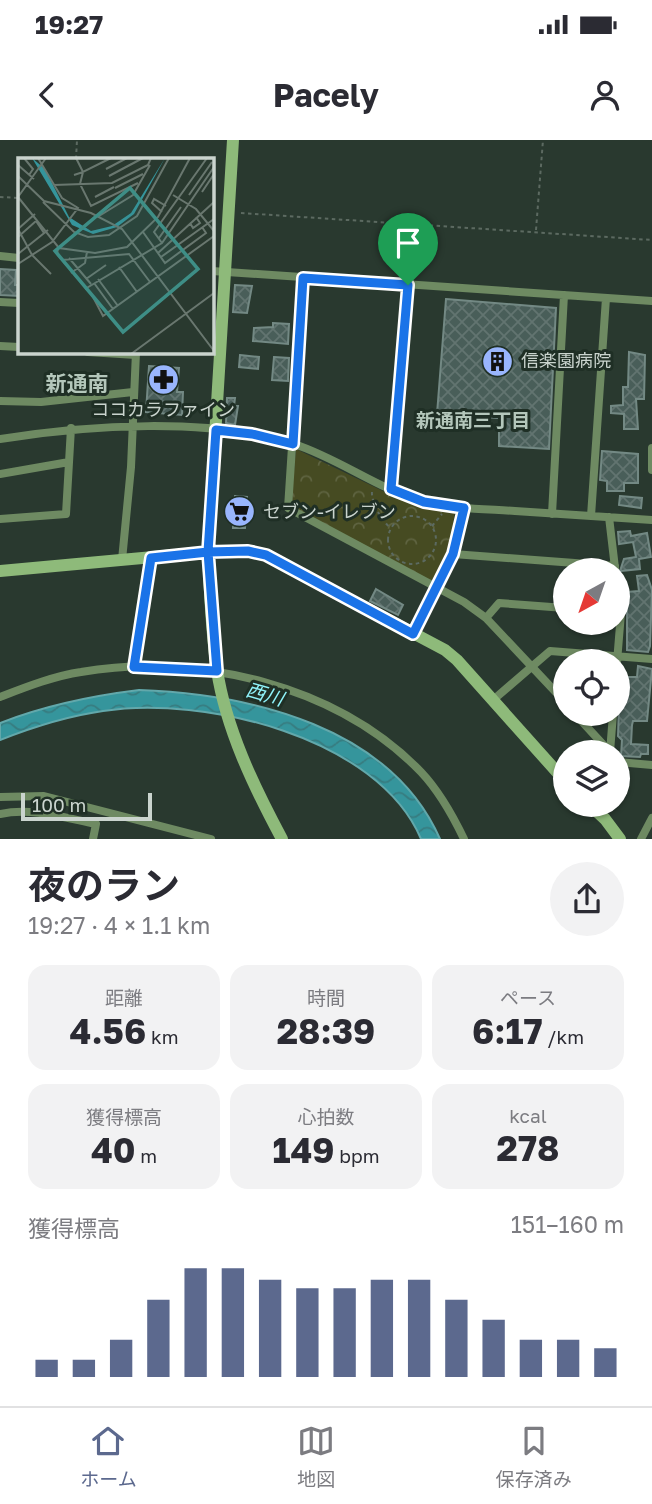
<!DOCTYPE html>
<html lang="ja">
<head>
<meta charset="utf-8">
<style>
	body { margin:0; font-family:"Golos Text","Noto Sans JP",sans-serif; background:#f2f2f3; color:#2b2b33; height:100vh; display:flex; flex-direction:column; font-size:26px; white-space:nowrap }
	* { box-sizing:border-box; margin:0 }
	p { font-size:23px; color:#7c7c81 }
	.icon { flex:none; width:38px; height:38px; fill:none; stroke:currentColor; stroke-width:2; stroke-linecap:round; stroke-linejoin:round }
	.map { position:relative; height:699px; overflow:hidden }
	.sheet { display:flex; flex-direction:column; background:#fff; flex:1 }
	.sheet>* { flex:none }
	.needle { width:46px; rotate:220deg }
	.fabs { position:absolute; left:553px; top:418px; display:grid; gap:14px }
	.fabs a { display:grid; place-items:center; width:77px; height:77px; border-radius:50%; background:#fff; box-shadow:0 2px 5px #0004; font-size:35px }
	.scale { position:absolute; left:21px; bottom:18px; width:131px; box-sizing:border-box; padding-left:7px; border:4px solid #cad4ce; border-top:0; font-size:19px; line-height:24px; white-space:nowrap; color:#cad4ce; -webkit-text-stroke:5px #1f2f25; paint-order:stroke }
	.pin { position:absolute; display:grid; place-items:center; width:60px; height:60px; color:#fff; margin:-72px -30px; border-radius:50% 50% 50% 0; rotate:-45deg; box-shadow:0 0 7px #0007 }
	.pin .icon { rotate:45deg }
	.round { display:grid; place-items:center; flex:none; width:74px; height:74px; border-radius:37px; background:#f2f2f3 }
	.summary { display:flex; align-items:center; justify-content:space-between; height:119px; padding:0 28px }
	h1 { font-size:38px; font-weight:700; line-height:52px }
	.figures { display:grid; grid-template-columns:repeat(3,1fr); gap:10px; height:119px; padding:7px 28px }
	.figures div { display:grid; align-content:center; border-radius:18px; background:#f2f2f3; text-align:center }
	.figures b { font-size:35px; font-weight:700 }
	.figures small { font-size:19px; font-weight:400 }
	.figures p { font-size:19px }
	.chart { height:196px; padding:14px 28px }
	.chart p { display:flex; justify-content:space-between }
	.chart svg { width:100%; height:126px; margin-top:7px; stroke:#5c698e; stroke-width:6 }
	.status { display:flex; justify-content:space-between; align-items:center; height:49px; padding:0 35px; background:#fff; direction:ltr }
	.status svg { height:19px; fill:currentColor }
	header { display:flex; justify-content:space-between; align-items:center; height:91px; padding:0 28px; background:#fff; font-size:32px; font-weight:700 }
	.tabs { display:flex; justify-content:space-around; align-items:center; height:98px; border-top:2px solid #e1e1e2; background:#fff; font-size:19px; color:#7c7c81 }
	.tabs a { display:grid; justify-items:center; gap:4px }
	.tabs .current { color:#5c698e }
	.map>svg:first-child { display:block }
</style>
</head>
<body>
<div class="status"><b>19:27</b><svg viewBox="0 0 49 12"><path d="M0 12V9h3v3zM5 12V6h3v6zM10 12V3h3v9zM15 12V0h3v12zM26 1h20v11H26zM47 4h2v5h-2z"/></svg></div>
<header><svg class="icon" aria-label="back" viewBox="0 0 24 24"><path d="M15 5l-7 7 7 7"/></svg>Pacely<svg class="icon" aria-label="person" viewBox="0 0 24 24"><circle cx="12" cy="8" r="4"/><path d="M4 21q1-7 8-7t8 7"/></svg></header>
<div class="map">
<svg width="652" height="699" viewBox="0 0 652 699">
	<defs>
		<pattern id="park-crowns" width="20" height="18" patternUnits="userSpaceOnUse" patternTransform="scale(1.75)"><rect width="20" height="18" fill="#464b22"/><path d="M2 6a3 3 0 1 1 6 0M12 15a3 3 0 1 1 6 0" fill="none" stroke="#5f6441"/></pattern>
		<pattern id="water-waves" width="16" height="10" patternUnits="userSpaceOnUse" patternTransform="scale(1.75)"><rect width="16" height="10" fill="#35959c"/><path d="M0 5q4-4 8 0t8 0" fill="none" stroke="#377c80"/></pattern>
		<pattern id="building-cross-hatch" width="8" height="8" patternUnits="userSpaceOnUse" patternTransform="scale(1.75)"><rect width="8" height="8" fill="#495e59"/><path d="M0 0l8 8M0 8l8-8" fill="none" stroke="#627470"/></pattern>
	</defs>
	<rect width="100%" height="100%" fill="#29392f"/>
	<!-- park -->
	<path fill="url(#park-crowns)" d="M296 309 389 354 455 371 448 415 433 442 291 366Z"/>
	<!-- water -->
	<path fill="url(#water-waves)" stroke="#62a8ab" stroke-width="2" d="M139 550C251 554 391 587 440 699H421C378 597 203 555 103 571 68 576 33 587 0 600V583C46 565 90 556 139 550Z"/>
	<!-- building -->
	<path fill="url(#building-cross-hatch)" stroke="#738984" stroke-width="2" d="M0 129 16 130 15 145H19V156L0 155Z
		M235 145 252 146 247 173 233 172Z
		M446 159 556 168 549 309 499 306V278L437 274Z
		M273 183 289 184 288 204 253 201 254 188 273 187Z
		M629 212 645 215 644 259H636L638 289H624V274L611 273V266L623 265V247H628Z
		M240 215 259 217 258 229 239 227Z
		M274 217 289 218 288 241 272 240Z
		M149 226 179 228 177 252H183L182 275 146 272Z
		M227 258H235L234 266H238L235 285 226 283Z
		M602 311 638 314V343H624V351H607V341L600 340Z
		M235 356 247 357 245 388H233Z
		M620 356 642 358 641 368 619 365Z
		M630 391 631 396 647 393 651 417 639 419 640 429 620 431 624 419 636 417 633 402 619 404 618 392Z
		M647 435 652 450 650 506 648 512 627 510V452L639 451 637 436Z
		M376 449 403 465 398 475 370 461Z
		M638 526 652 529 647 581H633L632 585 631 604 648 605V614H641L640 617 621 616 622 600 618 596 620 537H637Z"/>
	<g fill="none" stroke-linecap="round" stroke-linejoin="round">
		<!-- path -->
		<path stroke="#5c6a61" stroke-width="2" stroke-dasharray="3.5 3.5" stroke-linecap="butt" d="M76 19 77 0
			M0 57 19 58
			M241 73 652 100
			M536 90 543 0
			M372 352C371 362 382 382 391 388
			M388 400a24 24 0 1 1 48 0a24 24 0 1 1-48 0Z
			M432 386 442 374"/>
		<!-- street -->
		<path stroke="#6e8a62" stroke-width="8" d="M0 116 19 118
			M212 131 652 161
			M303 138 288 368 464 462 486 478 565 562
			M0 162 19 163
			M0 206 19 207
			M88 212 136 215
			M0 261 41 262 133 252
			M0 299C88 285 209 277 294 304 340 319 379 350 425 362 454 369 485 369 515 371 560 374 606 377 652 380
			M652 308V330
			M0 334 69 322
			M391 349 408 145
			M552 374 564 155
			M591 376 606 158
			M609 377 615 428
			M0 379 66 374 71 288
			M453 414 615 426
			M122 420 131 327 136 212
			M486 478 499 463 565 468
			M413 493 453 414 464 368
			M617 522 621 473 618 446
			M134 527 151 418
			M0 557C26 547 54 536 81 532 198 512 337 545 421 632 439 651 453 676 464 699
			M493 560 550 511 652 519
			M575 574 610 612
			M610 612 613 574
			M618 622 652 625
			M0 657 44 656 211 699
			M0 674C32 667 65 678 96 684L93 699
			M641 699 652 678"/>
		<!-- secondary -->
		<path stroke="#8eba7a" stroke-width="12" d="M233 0 208 412C210 451 211 491 217 530 226 589 254 647 282 699
			M0 431 208 412 248 411 266 415 445 510 457 520 565 641
			M590 665 605 679 620 699"/>
	</g>
	<g fill="none" stroke-linecap="round" stroke-linejoin="round">
		<defs>
			<path id="route" d="M408 145 303 138 293 304 252 294 216 290 208 412 151 418 134 527 217 531 208 412 248 411 266 415 413 494 453 414 464 368 424 362 391 349 408 145"/>
		</defs>
		<!-- route casing -->
		<use href="#route" stroke="#fff" stroke-width="14"/>
		<!-- route -->
		<use href="#route" stroke="#1a73e8" stroke-width="9"/>
	</g>
	<!-- icons -->
	<defs>
		<symbol id="building-disc" viewBox="-11 -11 22 22"><circle r="9.5" fill="#99b5fd" stroke="#1f2f25"/><path d="M-4-6H4V6H1V3H-1V6H-4ZM-2.5-4.3h1.7v1.8h-1.7ZM.8-4.3h1.7v1.8H.8ZM-2.5-1h1.7V.8h-1.7ZM.8-1h1.7V.8H.8Z" fill="#111"/></symbol>
		<symbol id="pharmacy-disc" viewBox="-11 -11 22 22"><circle r="9.5" fill="#99b5fd" stroke="#1f2f25"/><path d="M-2-6h4v4h4v4h-4v4h-4v-4h-4v-4h4Z" fill="#111"/></symbol>
		<symbol id="supermarket-disc" viewBox="-11 -11 22 22"><circle r="9.5" fill="#99b5fd" stroke="#1f2f25"/><path d="M-6-5.5h2.5l.6 2H6L4.5 2H-2.5L-4.4-4H-6ZM-1.5 3.2a1.3 1.3 0 1 0 .1 0ZM3 3.2a1.3 1.3 0 1 0 .1 0Z" fill="#111"/></symbol>
	</defs>
	<g fill-rule="evenodd">
		<use href="#building-disc" x="480" y="204" width="35" height="35"/>
		<use href="#pharmacy-disc" x="146" y="222" width="35" height="35"/>
		<use href="#supermarket-disc" x="222" y="354" width="35" height="35"/>
	</g>
	<g text-anchor="middle" stroke-width="6" stroke-linejoin="round" paint-order="stroke">
		<!-- poi labels -->
		<g font-size="18" fill="#cad4ce" stroke="#1f2f25" text-anchor="start">
			<text x="521" y="227">信楽園病院</text>
			<text x="163" y="276" text-anchor="middle">ココカラファイン</text>
			<text x="263" y="378">セブン-イレブン</text>
		</g>
		<!-- neighbourhood labels -->
		<g font-size="19" font-weight="bold" fill="#b4c7bb" stroke="#1f2f25">
			<text x="473" y="287">新通南三丁目</text>
		</g>
		<!-- water labels -->
		<g font-size="19" font-style="italic" fill="#90f4fb" stroke="#1f2f25">
			<text transform="translate(265 554) rotate(16)" y="7">西川</text>
		</g>
		<!-- quarter labels -->
		<g font-size="21" font-weight="bold" fill="#b4c7bb" stroke="#1f2f25">
			<text x="77" y="251">新通南</text>
		</g>
	</g>
	<!-- overview -->
	<g transform="translate(18 18)">
		<rect width="196" height="196" fill="#29392f"/>
		<path d="M14 0 27 11 51 59 73 73 94 68 113 55 147 0 116 56 99 69 75 76 54 67Z" fill="#35959c"/>
		<path fill="none" stroke="#69776f" stroke-width="2" d="M6 0 15 11 11 17M58 0 65 14 93 0M0 7 16 21M88 11 109 0M56 17 65 14 62 26 73 48 120 25M0 18 26 43 73 55 104 71 196 193M91 18 125 0M36 27 94 25 130 7 133 0M97 30 125 16M184 34 196 16M155 37 178 51 196 73M171 37 194 4M0 39 41 90 77 95 109 89 140 59 172 0M0 39 28 0M77 39 96 29M25 44 56 74 70 79 91 77 119 58 151 0M144 54 134 45 136 41 148 48M81 58 115 37 132 7M172 65 175 70 182 65 178 59M0 71 14 97 33 116M0 71 17 56M125 74 147 105 188 75 184 69M0 79 18 63 26 75M141 80 163 49M144 85 136 74 189 0M40 90 39 96 74 137 85 158 196 78M140 95 196 44M0 96 30 72M143 99 196 61M51 100 73 126M44 102 111 96 132 124M0 106 34 84 60 50 44 40 20 0M101 109 119 134M53 115 67 105 69 94M68 121 88 107M80 121 100 148M76 125 95 151M67 131 144 85 196 9M113 196 196 135"/>
		<path fill="#3e8e86" fill-opacity="0.15" stroke="#3e8e86" stroke-width="3.5" d="M112 30 180 111 105 174 37 93Z"/>
		<rect width="196" height="196" fill="none" stroke="#cad4ce" stroke-width="3.5"/>
	</g>
</svg>
<div class="fabs">
<a><svg class="needle" viewBox="-14 -14 28 28"><path d="M0-13l5 13h-10z" fill="#e53935"/><path d="M0 13l5-13h-10z" fill="#7c7c81"/></svg></a>
<a><svg class="icon" aria-label="locate" viewBox="0 0 24 24"><circle cx="12" cy="12" r="6"/><path d="M12 2v4M12 18v4M2 12h4M18 12h4"/></svg></a>
<a><svg class="icon" aria-label="layers" viewBox="0 0 24 24"><path d="M12 4l9 5-9 5-9-5zM3 14l9 5 9-5"/></svg></a>
</div>
<div class="scale">100 m</div>
<div class="pin" style="left:408px;top:145px;background:#1e9e55"><svg class="icon" aria-label="arrive" viewBox="0 0 24 24"><path d="M6 21V4h12l-3 4 3 4H6"/></svg></div>
</div>
<section class="sheet">
<div class="summary"><div><h1>夜のラン</h1><p>19:27 · 4 × 1.1 km</p></div><a class="round"><svg class="icon" aria-label="share" viewBox="0 0 24 24"><path d="M12 15V3M7 8l5-5 5 5M5 13v7h14v-7"/></svg></a></div>
<div class="figures">
<div><p>距離</p><b>4.56<small> km</small></b></div>
<div><p>時間</p><b>28:39</b></div>
<div><p>ペース</p><b>6:17<small> /km</small></b></div>
</div>
<div class="figures">
<div><p>獲得標高</p><b>40<small> m</small></b></div>
<div><p>心拍数</p><b>149<small> bpm</small></b></div>
<div><p>kcal</p><b>278</b></div>
</div>
<div class="chart"><p><span>獲得標高</span>151–160 m</p>
<svg viewBox="0 0 160 44" preserveAspectRatio="none"><path d="M5 44V38M15 44V38M25 44V31M35 44V17M45 44V6M55 44V6M65 44V10M75 44V13M85 44V13M95 44V10M105 44V10M115 44V17M125 44V24M135 44V31M145 44V31M155 44V34"/></svg>
</div>
</section>
<nav class="tabs">
<a class="current"><svg class="icon" aria-label="home" viewBox="0 0 24 24"><path d="M3 11l9-7 9 7M6 9v11h12V9"/></svg>ホーム</a>
<a><svg class="icon" aria-label="map" viewBox="0 0 24 24"><path d="M3 6l6-2 6 2 6-2v14l-6 2-6-2-6 2zM9 4v14M15 6v14"/></svg>地図</a>
<a><svg class="icon" aria-label="saved" viewBox="0 0 24 24"><path d="M7 4h10v16l-5-4-5 4z"/></svg>保存済み</a>
</nav>
</body>
</html>
